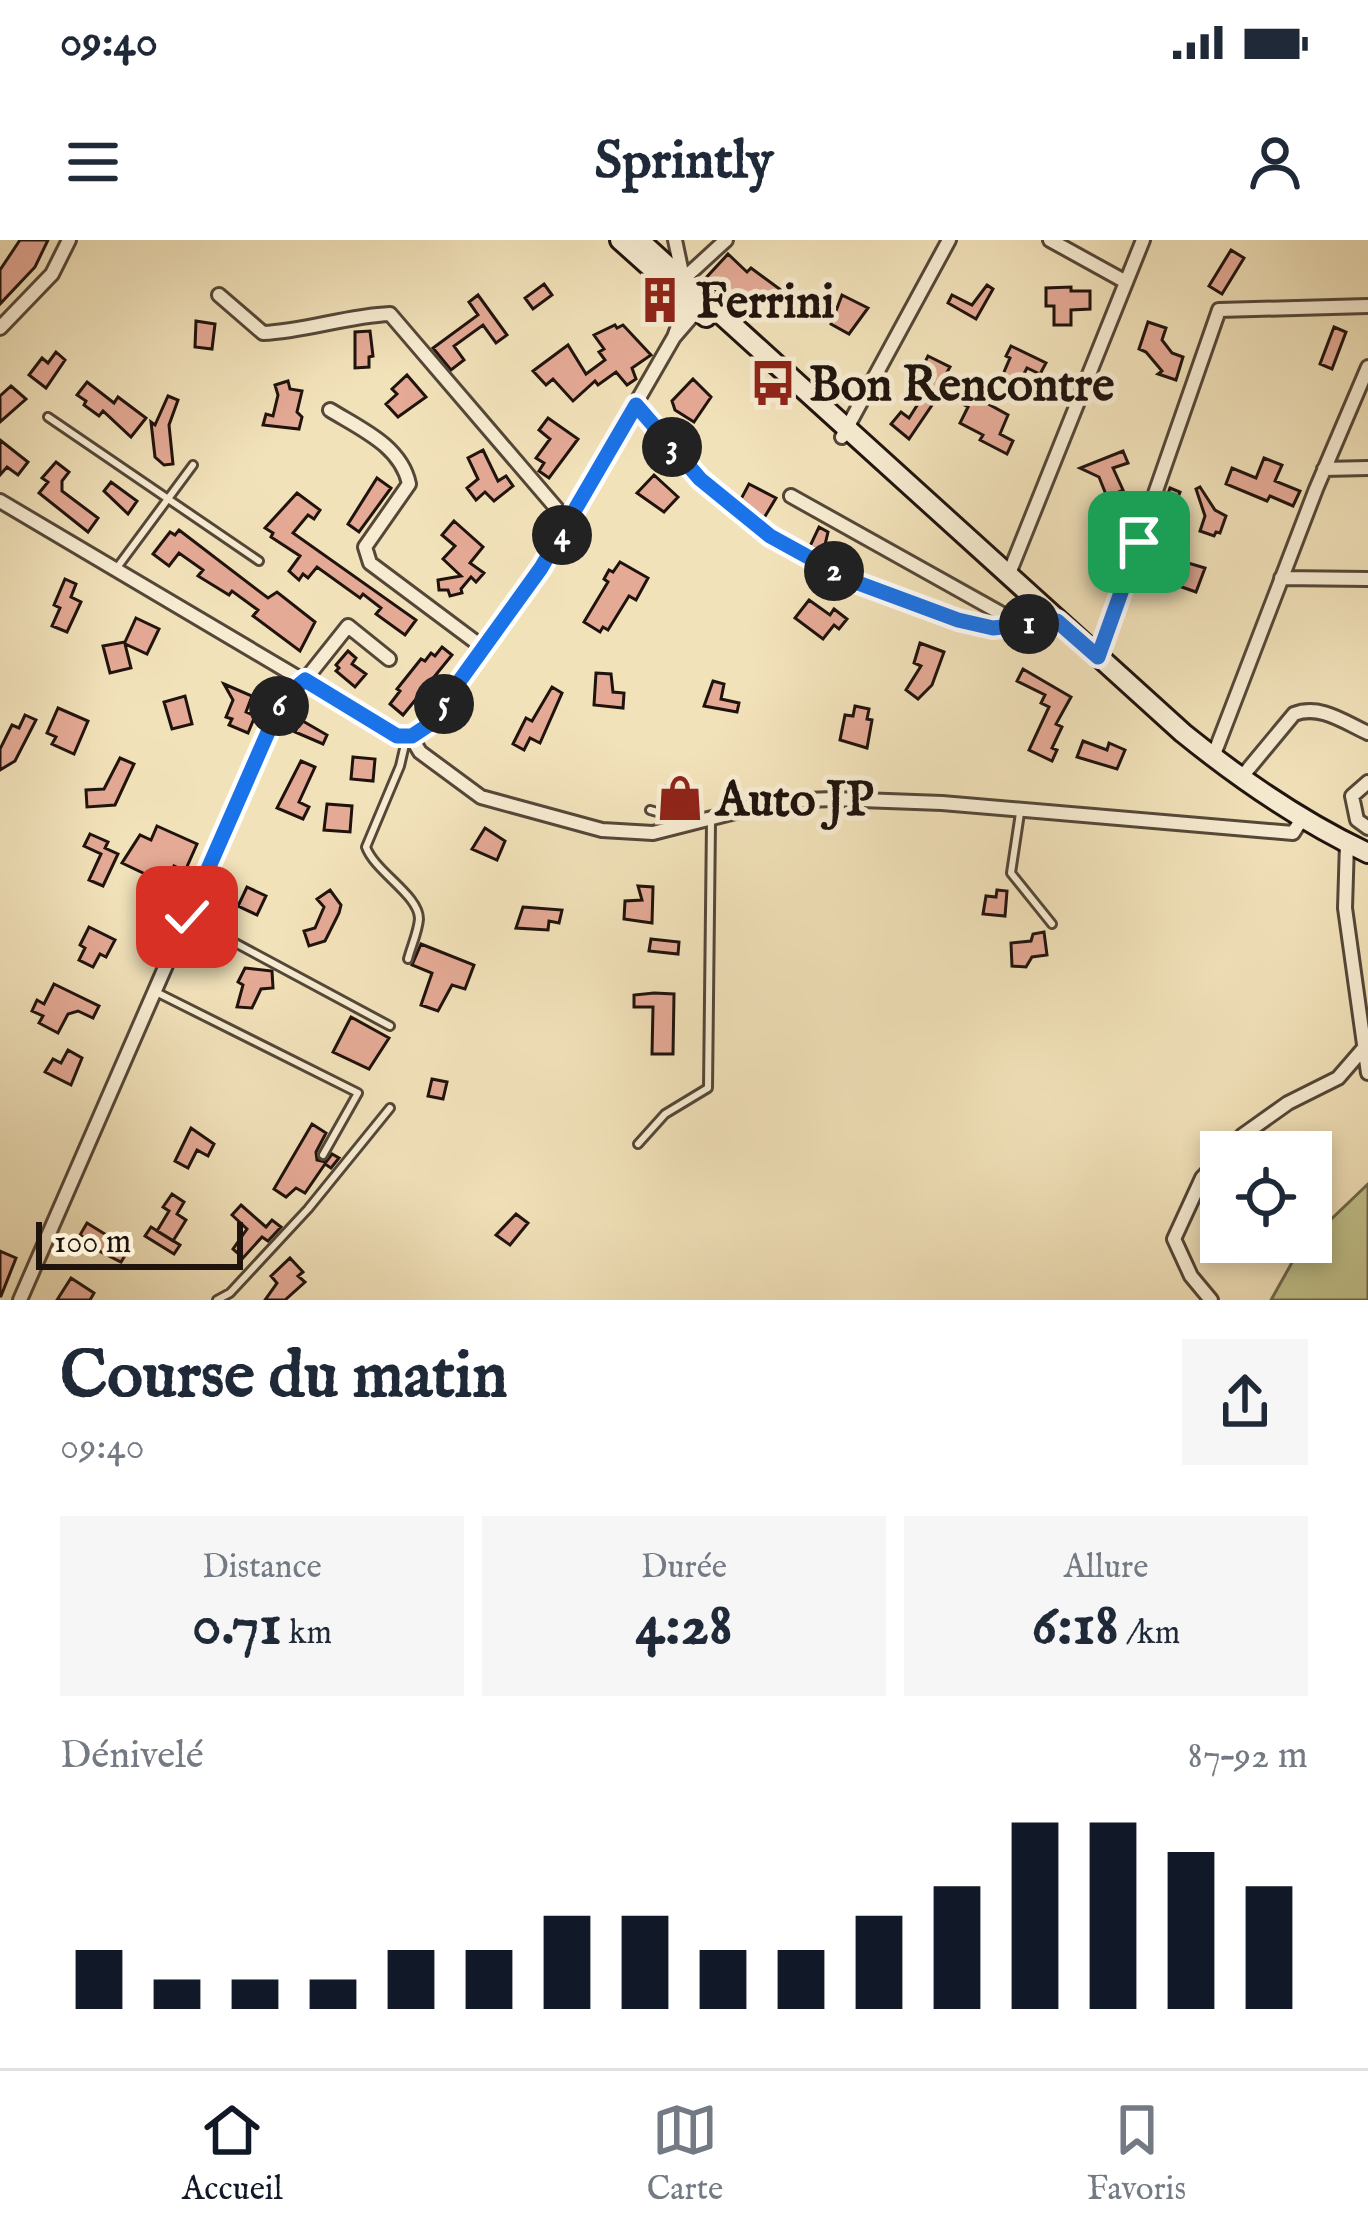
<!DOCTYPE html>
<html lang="fr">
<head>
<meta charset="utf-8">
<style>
	body { margin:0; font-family:"IM FELL English",serif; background:#f6f6f7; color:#1f2937; height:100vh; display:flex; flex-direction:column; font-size:45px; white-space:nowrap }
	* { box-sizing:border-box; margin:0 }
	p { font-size:39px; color:#747a83 }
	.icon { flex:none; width:66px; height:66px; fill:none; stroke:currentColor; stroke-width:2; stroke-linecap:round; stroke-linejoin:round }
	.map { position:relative; height:1060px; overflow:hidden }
	.drawer { display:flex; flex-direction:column; background:#fff; flex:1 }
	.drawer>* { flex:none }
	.controls { position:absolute; left:1200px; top:891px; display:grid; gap:24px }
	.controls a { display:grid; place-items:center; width:132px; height:132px; border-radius:0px; background:#fff; box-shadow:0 6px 18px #0003; font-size:60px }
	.scale { position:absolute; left:36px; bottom:30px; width:207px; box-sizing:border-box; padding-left:12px; border:6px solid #1f130d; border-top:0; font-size:33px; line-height:42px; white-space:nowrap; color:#1f130d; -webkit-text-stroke:9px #f7ecd2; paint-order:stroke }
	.pin { position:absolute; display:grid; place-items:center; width:102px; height:102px; color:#fff; margin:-51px; border-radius:24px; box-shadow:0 6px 18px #0006 }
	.km { position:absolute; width:60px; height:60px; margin:-30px; border-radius:50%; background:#222; color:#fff; font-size:33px; line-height:60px; text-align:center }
	.round { display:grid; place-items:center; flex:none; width:126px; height:126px; border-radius:0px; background:#f6f6f7 }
	.head { display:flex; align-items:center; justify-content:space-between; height:204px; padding:0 60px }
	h1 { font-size:66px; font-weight:800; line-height:90px }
	.figures { display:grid; grid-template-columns:repeat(3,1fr); gap:18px; height:204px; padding:12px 60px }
	.figures div { display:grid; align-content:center; border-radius:0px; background:#f6f6f7; text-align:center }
	.figures b { font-size:60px; font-weight:800 }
	.figures small { font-size:33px; font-weight:400 }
	.figures p { font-size:33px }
	.chart { height:336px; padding:24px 60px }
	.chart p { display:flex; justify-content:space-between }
	.chart svg { width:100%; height:216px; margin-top:12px; stroke:#111827; stroke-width:6 }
	.status { display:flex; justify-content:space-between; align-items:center; height:84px; padding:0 60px; background:#fff; direction:ltr }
	.status svg { height:33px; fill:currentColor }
	header { display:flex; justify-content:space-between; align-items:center; height:156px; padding:0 60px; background:#fff; font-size:54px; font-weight:800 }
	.tabs { display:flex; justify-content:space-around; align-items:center; height:168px; border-top:3px solid #e0e1e3; background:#fff; font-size:33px; color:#747a83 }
	.tabs a { display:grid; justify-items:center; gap:6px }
	.tabs .selected { color:#111827 }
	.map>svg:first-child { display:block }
</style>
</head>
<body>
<div class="status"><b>09:40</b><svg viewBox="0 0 49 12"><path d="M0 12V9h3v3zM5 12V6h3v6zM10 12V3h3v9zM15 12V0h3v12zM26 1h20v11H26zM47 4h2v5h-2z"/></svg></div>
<header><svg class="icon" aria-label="menu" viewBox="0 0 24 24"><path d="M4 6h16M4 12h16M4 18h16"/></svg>Sprintly<svg class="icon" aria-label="person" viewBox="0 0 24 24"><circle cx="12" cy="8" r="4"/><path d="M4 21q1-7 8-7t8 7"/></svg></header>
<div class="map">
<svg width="1368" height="1060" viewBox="0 0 1368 1060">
	<rect width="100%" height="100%" fill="#f2e2ba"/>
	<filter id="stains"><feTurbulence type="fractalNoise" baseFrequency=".00167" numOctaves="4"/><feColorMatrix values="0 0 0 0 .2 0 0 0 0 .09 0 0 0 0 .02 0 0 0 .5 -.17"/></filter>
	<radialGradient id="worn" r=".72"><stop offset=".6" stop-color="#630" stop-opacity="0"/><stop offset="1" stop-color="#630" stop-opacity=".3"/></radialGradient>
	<!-- green -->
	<path fill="#c1c18b" stroke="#706a4c" stroke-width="3" d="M1368 944V1060H1271L1299 1010Z"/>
	<!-- building -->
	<path fill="#e5aa96" stroke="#1f130d" stroke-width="3" d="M20 0H48L35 27 0 64V30Z
		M1231 10 1244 18 1222 54 1209 46Z
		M728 14 747 32 751 28 781 50 770 65 760 58 744 75 704 40Z
		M544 44 552 55 533 69 525 58Z
		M987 45 993 49 976 79 948 63 952 55 972 65Z
		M1071 47V51H1090V69L1071 70V85H1054V66H1046V48Z
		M478 55 507 95 496 103 483 85 454 106 464 120 451 130 433 108 478 75 469 62Z
		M842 55 868 68 849 94 831 84Z
		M196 81 215 84 212 109 195 107Z
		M1148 82 1166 88 1162 100 1172 113 1183 117 1176 140 1158 134 1162 131 1146 112 1139 109Z
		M615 85 617 88 623 85 651 115 632 128 636 139 627 145 616 132 598 145 595 141 573 161 553 139 546 145 533 131 568 105 586 134 605 120 599 112 604 109 594 95Z
		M1334 87 1346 92 1332 129 1320 124Z
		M370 91 373 116 369 117V127L355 128V92Z
		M1011 106 1046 123 1040 134 1027 128 1017 147 1001 139 1010 118 1006 116Z
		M56 112 65 120 46 148 29 135 42 118 48 123Z
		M928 116 950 127 946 134 985 156 983 161 1008 175 1000 194 1013 201 1007 214 980 200 983 195 960 183 968 167 941 152 909 199 891 184 901 172 909 178 923 156 916 152 926 133 921 130Z
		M407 135 426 157 398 177 386 164 397 154 392 149Z
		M693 139 711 157 694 182 675 170 672 161Z
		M288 141 290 149 302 151 297 172 302 177 299 189 263 185 266 174 273 176 278 155 275 145Z
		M87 142 114 163 118 157 146 178 131 197 103 171 99 176 84 165 86 161 77 155Z
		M11 146 26 159 0 182V156Z
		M168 156 178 160 169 185 173 224 164 225 155 217 151 182 155 185Z
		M548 178 578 199 549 238 539 231 544 223 536 218 550 199 539 190Z
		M0 200 28 222 18 235 7 227 0 235Z
		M483 210 498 241 506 236 513 246 494 261 485 252 476 260 467 248 478 239 468 218Z
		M1123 211 1128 223 1113 228 1123 250 1107 257 1099 237 1080 228Z
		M1264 218 1282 225 1275 241 1300 251 1293 266 1270 256 1267 261 1226 244 1232 228 1256 238Z
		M56 222 69 232 62 241V251L98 278 88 292 39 253 48 242 42 238Z
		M654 235 678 257 664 272 637 253Z
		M377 238 391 248 359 292 348 284Z
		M111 242 137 261 128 274 104 251Z
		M749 244 776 258 764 278 741 259Z
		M1200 247 1215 270 1226 276 1220 293 1216 292 1214 296 1200 291 1205 276 1196 249Z
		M1170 248 1180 252 1160 303 1151 299Z
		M297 253 320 270 314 279 308 275 293 293 416 380 405 395 376 374 381 368 363 354 360 358 317 327 308 338 303 334 299 340 289 331 300 316 271 297 273 293 265 288Z
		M454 281 483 307 470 323 484 333 476 342 471 337 461 349 462 353 450 356 448 350H439L438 340 461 336 443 319 455 306 442 295Z
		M819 287 828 292 823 313 810 306Z
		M179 290 268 358 277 352 315 382 300 411 253 376 258 370 232 351 229 355 198 336 203 330 179 313 169 326 153 314 170 292 175 295Z
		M1168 317 1205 328 1196 352 1162 340Z
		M620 322 648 338 636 360 629 356 608 390 603 387 600 392 584 382 608 342 604 339 609 330 613 332Z
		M65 339 76 344 71 357 81 362 67 392 52 386 60 368 54 365Z
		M809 360 830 375 834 369 847 379 839 389 834 385 823 399 795 378Z
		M136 378 159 389 147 414 125 404 131 428 110 433 103 406 125 402Z
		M920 403 944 412 932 445 918 459 906 450 921 426 914 423Z
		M442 407 452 415 403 475 390 464 400 451 397 449 421 419 425 421 431 413 435 416Z
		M348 411 356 418 352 424 366 434 355 447 336 431 339 428 336 425Z
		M1023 429 1071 457 1056 484 1062 487 1052 508 1057 510 1052 521 1029 510 1049 467 1041 463 1045 455 1017 441Z
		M596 433 611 434 613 452 624 453 623 468 594 465Z
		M713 441 724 444 721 459 739 463 737 472 704 466Z
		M224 444 252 456 246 472 255 476 248 493 229 485 232 479 226 477 233 460Z
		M552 447 562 453 540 503 530 498 524 510 513 504 526 478 532 481Z
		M185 456 192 484 172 489 164 462Z
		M855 466 869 469 867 479 872 480 867 508 840 500 845 475 853 476Z
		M58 468 88 481 74 514 52 504 56 497 47 493Z
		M25 475 36 480 15 521 0 530V509L12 485 19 488Z
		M301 480 327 495 323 504 295 492Z
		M1083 501 1107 510 1109 503 1125 510 1117 529 1077 517Z
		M353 517 375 519 373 541 351 539Z
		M120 518 134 524 115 565 87 567 86 550 104 549Z
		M301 521 315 527 299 562 309 567 303 579 277 568Z
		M666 546 696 549 693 570 664 566Z
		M327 564 352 566 350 592 324 590Z
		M157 586 197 604 185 631 174 626 162 652 141 643 145 634 122 623 140 595 151 600Z
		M485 588 505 601 497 620 472 609Z
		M90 594 108 602 105 608 118 614 103 646 89 640 101 614 84 606Z
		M638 646 653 647 652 683 624 679 625 661 642 660Z
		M247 647 266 656 257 675 238 666Z
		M330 650 341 665 339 673 325 701 309 706 304 691 315 688 324 667 317 659Z
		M997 650 1007 651 1005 676 983 674 986 656 996 657Z
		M523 667 562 670 559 683 549 681 548 690 516 688Z
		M89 687 115 700 106 717 100 714 93 727 79 720 85 708 80 705Z
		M1044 692 1047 715 1032 717 1026 727 1012 726 1011 703 1031 701 1033 694Z
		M651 699 679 702 678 714 649 711Z
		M421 704 474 725 465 749 452 745 438 771 421 765 432 733 412 725Z
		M245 728 272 731 273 748 261 749 252 768 237 767 243 745 238 742Z
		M54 744 99 766 93 778 78 771 68 774 58 793 39 783 43 776 32 771 37 760 44 764Z
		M654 753 674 754 673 814H652L653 767H634V755Z
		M351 777 389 798 369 829 333 812Z
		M68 810 82 818 71 845 45 832 53 819 61 823Z
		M432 839 447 842 443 859 428 856Z
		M312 884 326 893 316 912 317 920 326 922 332 914 339 918 331 928 325 924 305 953 296 948 286 957 274 949Z
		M191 888 214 904 208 916 197 910 188 928 175 921Z
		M172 954 184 962 177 974 186 980 173 1001 157 991 169 971 163 967Z
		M241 965 266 987 272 980 281 987 268 1001 262 997 243 1018 233 1009 247 989 232 975Z
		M516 974 528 983 510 1005 496 995Z
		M87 983 129 1009 121 1022 93 1008 95 1005 80 995Z
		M151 987 180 1005 174 1014 145 996Z
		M0 1011 16 1018 1 1056H0Z
		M290 1018 303 1032 298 1036 305 1042 285 1060H265L277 1043 271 1036Z
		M71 1038 94 1053 90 1060H57Z"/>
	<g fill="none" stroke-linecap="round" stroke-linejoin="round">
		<defs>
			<path id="service" d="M48 177 259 321
				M116 329 193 225
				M406 500 400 526 366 607C375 632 419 655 419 679 418 692 411 707 408 719
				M650 570 685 580
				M1020 573 1011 633 1052 684
				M187 677 390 786
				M158 753 358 853 323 915
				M638 904 665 874 708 848 711 582
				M217 1060 230 1053 308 969 390 868"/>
			<path id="minor" d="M675 0 683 38
				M1050 0 1126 42
				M678 44 726 0
				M219 55 263 93C306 91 346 76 390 74L569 283
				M0 88 52 34 69 0
				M674 97 699 68
				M636 165 700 239 770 296 850 340 958 380 993 388 1057 381
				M330 170C361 189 401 206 409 244L365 307 370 323 485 409
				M842 197 949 0
				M1324 229 1368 228
				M791 256 1020 384
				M0 261 397 496 411 497
				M1008 336 1143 0
				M1281 338 1368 339
				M1098 417 1219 70 1368 66
				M411 497 420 512 481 557 602 590 653 593 779 561 834 559 942 563 1293 593 1302 579
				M411 497 427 486 541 328 674 97 688 59
				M1213 517 1316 249 1368 127
				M1240 539 1294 474C1320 464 1344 482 1368 493
				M1368 542 1352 556 1357 580 1368 588
				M1347 603 1345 668 1368 833
				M1227 912 1243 895 1288 863 1338 838 1364 808
				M20 1060 283 457 305 440 348 386 389 419
				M1211 1060 1191 1036 1174 999 1202 938 1221 918"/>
			<path id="secondary" d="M620 0 706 77
				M639 0 1183 493C1241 540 1300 581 1368 613"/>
		</defs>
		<!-- service casing -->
		<use href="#service" stroke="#544738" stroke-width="12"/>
		<!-- minor casing -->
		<use href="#minor" stroke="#544738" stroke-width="18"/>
		<!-- secondary casing -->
		<use href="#secondary" stroke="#1f130d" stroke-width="24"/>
		<!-- service -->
		<use href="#service" stroke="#f7ecd2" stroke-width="6"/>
		<!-- minor -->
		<use href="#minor" stroke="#f7ecd2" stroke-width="12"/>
		<!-- secondary -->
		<use href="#secondary" stroke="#f7ecd2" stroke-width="18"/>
	</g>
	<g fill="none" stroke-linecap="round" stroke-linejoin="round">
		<defs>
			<path id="route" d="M187 677 283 458 305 440 397 496H412L427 486 541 328 636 165 700 239 770 296 850 340 958 380 993 388 1057 381 1098 417 1139 302"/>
		</defs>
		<!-- route casing -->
		<use href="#route" stroke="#fff" stroke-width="24"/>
		<!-- route -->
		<use href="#route" stroke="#1a73e8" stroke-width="15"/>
	</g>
	<!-- icons -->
	<defs>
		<symbol id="building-bare" viewBox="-9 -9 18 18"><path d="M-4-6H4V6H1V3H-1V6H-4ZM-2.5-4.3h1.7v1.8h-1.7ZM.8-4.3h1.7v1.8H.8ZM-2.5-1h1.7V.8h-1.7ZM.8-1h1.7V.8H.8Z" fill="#8f2418" stroke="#f7ecd2" stroke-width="2.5" paint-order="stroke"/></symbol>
		<symbol id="bus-bare" viewBox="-9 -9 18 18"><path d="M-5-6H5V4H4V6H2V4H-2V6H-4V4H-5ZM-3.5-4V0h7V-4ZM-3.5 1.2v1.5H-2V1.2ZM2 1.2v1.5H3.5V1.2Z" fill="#8f2418" stroke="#f7ecd2" stroke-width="2.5" paint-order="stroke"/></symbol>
		<symbol id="shop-bare" viewBox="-9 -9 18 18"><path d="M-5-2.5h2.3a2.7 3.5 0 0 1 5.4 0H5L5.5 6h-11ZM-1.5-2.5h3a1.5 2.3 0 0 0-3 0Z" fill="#8f2418" stroke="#f7ecd2" stroke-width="2.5" paint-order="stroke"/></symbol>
	</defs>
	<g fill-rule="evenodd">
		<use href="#building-bare" x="627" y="27" width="66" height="66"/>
		<use href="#bus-bare" x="740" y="110" width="66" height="66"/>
		<use href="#shop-bare" x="647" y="525" width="66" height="66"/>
	</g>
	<g text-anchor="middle" stroke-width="10" stroke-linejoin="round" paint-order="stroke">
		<!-- poi labels -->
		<g font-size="48" font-weight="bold" fill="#1f130d" stroke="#f7ecd2" text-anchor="start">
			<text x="696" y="77">Ferrini</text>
			<text x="809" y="160">Bon Rencontre</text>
			<text x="716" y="575">Auto JP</text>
		</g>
	</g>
	<rect width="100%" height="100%" filter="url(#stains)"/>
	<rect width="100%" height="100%" fill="url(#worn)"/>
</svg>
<div class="controls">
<a><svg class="icon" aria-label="locate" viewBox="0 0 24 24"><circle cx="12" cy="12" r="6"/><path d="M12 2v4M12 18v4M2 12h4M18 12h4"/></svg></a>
</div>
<div class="scale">100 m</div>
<div class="pin" style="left:1139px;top:302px;background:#1e9e55"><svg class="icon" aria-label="arrive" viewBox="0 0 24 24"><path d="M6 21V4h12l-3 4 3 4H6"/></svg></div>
<div class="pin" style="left:187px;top:677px;background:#d93025"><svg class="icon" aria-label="check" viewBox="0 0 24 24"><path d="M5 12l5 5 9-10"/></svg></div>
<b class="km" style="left:1029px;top:384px">1</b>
<b class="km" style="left:834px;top:331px">2</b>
<b class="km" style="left:672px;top:207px">3</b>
<b class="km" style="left:562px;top:295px">4</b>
<b class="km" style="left:444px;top:464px">5</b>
<b class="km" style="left:279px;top:466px">6</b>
</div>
<section class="drawer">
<div class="head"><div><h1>Course du matin</h1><p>09:40</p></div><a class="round"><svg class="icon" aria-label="share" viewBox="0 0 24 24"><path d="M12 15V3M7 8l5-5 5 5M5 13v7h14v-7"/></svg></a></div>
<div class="figures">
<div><p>Distance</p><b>0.71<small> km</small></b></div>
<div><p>Durée</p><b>4:28</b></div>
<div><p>Allure</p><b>6:18<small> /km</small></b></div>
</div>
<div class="chart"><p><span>Dénivelé</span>87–92 m</p>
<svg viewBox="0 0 160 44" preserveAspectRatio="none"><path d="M5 44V32M15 44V38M25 44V38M35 44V38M45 44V32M55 44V32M65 44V25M75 44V25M85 44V32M95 44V32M105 44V25M115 44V19M125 44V6M135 44V6M145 44V12M155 44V19"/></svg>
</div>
</section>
<nav class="tabs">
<a class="selected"><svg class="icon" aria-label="home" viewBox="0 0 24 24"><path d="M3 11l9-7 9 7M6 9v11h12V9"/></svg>Accueil</a>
<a><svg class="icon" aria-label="map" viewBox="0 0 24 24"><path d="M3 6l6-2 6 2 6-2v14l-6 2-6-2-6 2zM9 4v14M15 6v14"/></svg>Carte</a>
<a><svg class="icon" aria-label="saved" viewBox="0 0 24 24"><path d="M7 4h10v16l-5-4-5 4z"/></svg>Favoris</a>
</nav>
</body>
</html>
